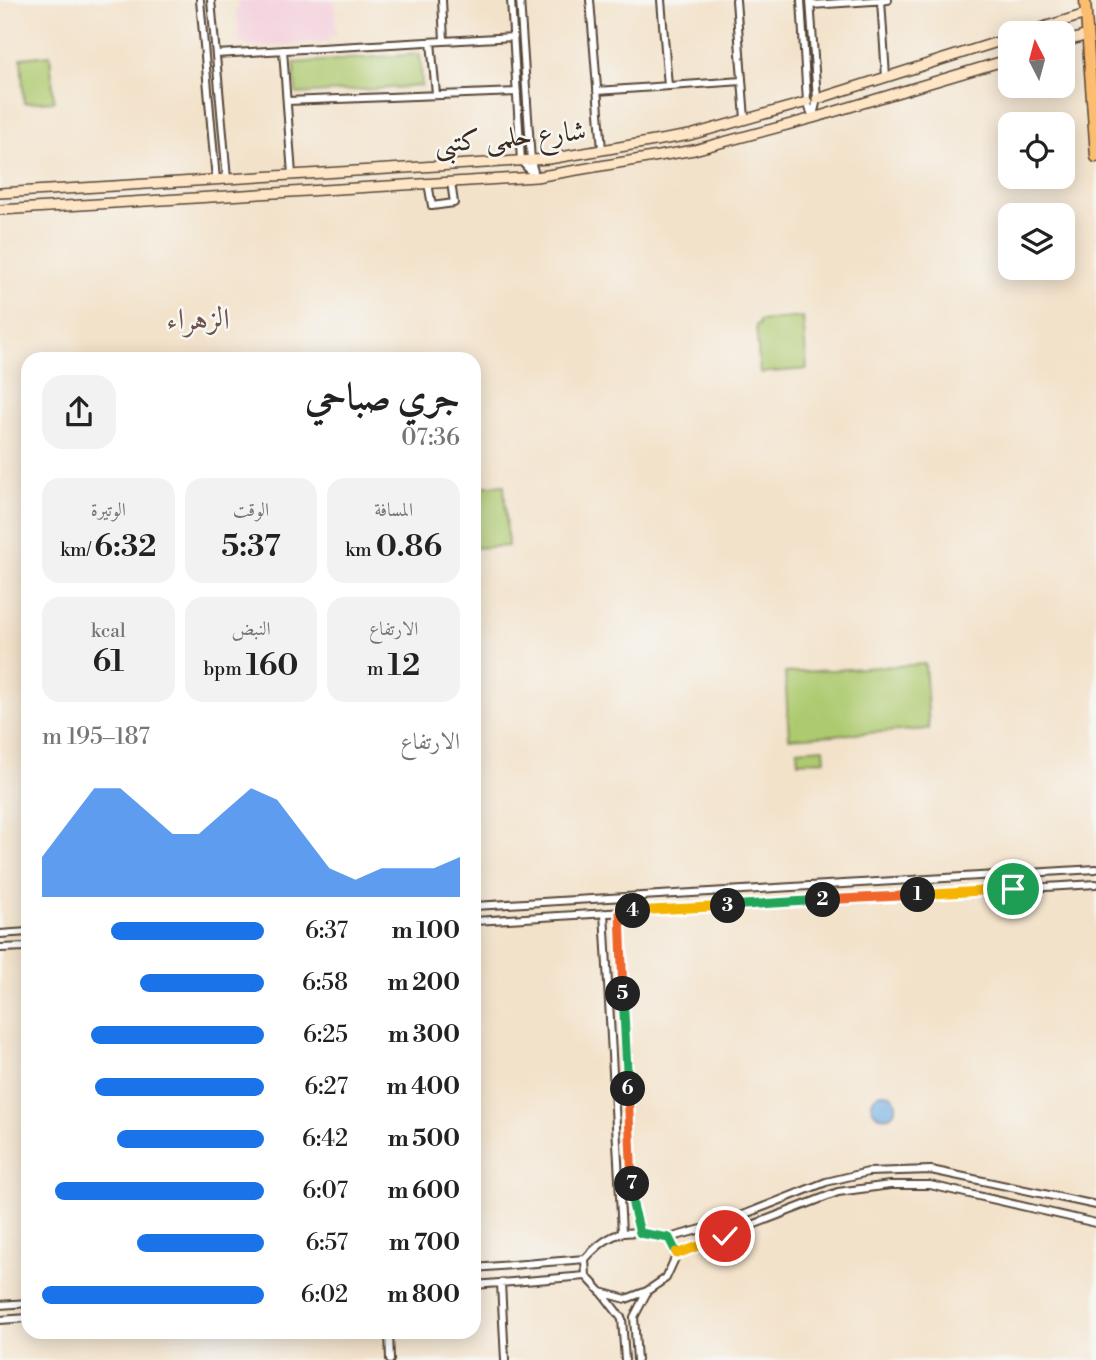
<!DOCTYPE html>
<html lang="ar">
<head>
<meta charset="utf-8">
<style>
	body { margin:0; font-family:"Libre Bodoni",Amiri,serif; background:#f2f2f2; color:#222; direction:rtl; height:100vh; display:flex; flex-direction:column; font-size:26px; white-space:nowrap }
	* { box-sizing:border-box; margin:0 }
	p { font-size:23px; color:#767676 }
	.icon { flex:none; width:38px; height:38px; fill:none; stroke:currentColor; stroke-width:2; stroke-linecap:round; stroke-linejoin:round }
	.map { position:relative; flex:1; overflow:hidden; direction:ltr }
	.sheet { position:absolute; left:21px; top:352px; width:460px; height:987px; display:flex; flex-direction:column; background:#fff; border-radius:21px; box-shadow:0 4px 18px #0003; direction:rtl }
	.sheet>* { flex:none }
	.needle { width:46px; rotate:354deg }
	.tools { position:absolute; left:998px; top:21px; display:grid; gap:14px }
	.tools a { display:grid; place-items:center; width:77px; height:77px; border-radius:14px; background:#fff; box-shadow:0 4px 18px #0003; font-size:35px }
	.pin { position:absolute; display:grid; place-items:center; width:60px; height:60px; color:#fff; margin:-30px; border:4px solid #fff; border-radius:50%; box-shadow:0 2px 7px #0007 }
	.km { position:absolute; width:35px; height:35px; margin:-18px; border-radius:50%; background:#222; color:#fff; font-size:19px; line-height:35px; text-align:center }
	.round { display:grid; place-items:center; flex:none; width:74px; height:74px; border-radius:21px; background:#f2f2f2 }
	.headline { display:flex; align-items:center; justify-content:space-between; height:119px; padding:0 21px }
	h1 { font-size:38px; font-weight:600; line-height:52px }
	.figures { display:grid; grid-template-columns:repeat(3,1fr); gap:10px; height:119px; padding:7px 21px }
	.figures div { display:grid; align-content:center; border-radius:18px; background:#f2f2f2; text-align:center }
	.figures b { font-size:30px; font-weight:600 }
	.figures small { font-size:19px; font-weight:400 }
	.figures p { font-size:19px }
	.chart { height:196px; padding:14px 21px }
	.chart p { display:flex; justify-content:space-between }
	.chart svg { width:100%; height:126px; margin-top:7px; fill:#1a73e8; opacity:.7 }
	ul { padding:0 21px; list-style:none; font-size:23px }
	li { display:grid; grid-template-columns:112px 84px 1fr; align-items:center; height:52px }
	li i { height:18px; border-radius:9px; background:#1a73e8 }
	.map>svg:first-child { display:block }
</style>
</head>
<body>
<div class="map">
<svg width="1096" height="1360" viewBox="0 0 1096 1360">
	<rect width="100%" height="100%" fill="#f6f6f2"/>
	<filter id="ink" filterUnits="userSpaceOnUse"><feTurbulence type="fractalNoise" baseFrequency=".0143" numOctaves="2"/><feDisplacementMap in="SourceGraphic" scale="14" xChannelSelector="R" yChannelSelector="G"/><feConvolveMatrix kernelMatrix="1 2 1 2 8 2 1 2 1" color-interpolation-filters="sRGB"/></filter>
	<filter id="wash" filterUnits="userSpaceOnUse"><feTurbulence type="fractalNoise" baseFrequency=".00686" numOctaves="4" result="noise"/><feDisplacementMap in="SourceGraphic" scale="28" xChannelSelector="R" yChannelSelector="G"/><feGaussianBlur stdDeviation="1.57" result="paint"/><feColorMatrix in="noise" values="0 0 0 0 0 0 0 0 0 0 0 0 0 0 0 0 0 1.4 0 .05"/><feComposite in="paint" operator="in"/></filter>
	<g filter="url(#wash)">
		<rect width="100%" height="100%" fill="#f3e2ca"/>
		<!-- built -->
		<path fill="#f4cfdc" d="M238 0H334L336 36H330V41L248 47 247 42 240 43 236 10 239 9Z"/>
		<!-- green -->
		<path fill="#aeca70" stroke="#747a47" stroke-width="2" d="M420 54 422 86 296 94 294 63Z
			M50 55 54 101 24 103 21 58Z
			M803 317 807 369 760 373 756 325H759V321Z
			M504 485 508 546 474 548V487Z
			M925 664 929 729 789 738 785 673Z
			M824 748 825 760 798 762 797 750Z"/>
		<!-- water -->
		<path fill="#74b0e5" stroke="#586d82" stroke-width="2" d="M872 1105a12 12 0 1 1 24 0a12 12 0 1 1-24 0Z"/>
	</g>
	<g filter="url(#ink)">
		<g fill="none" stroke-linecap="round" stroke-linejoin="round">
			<defs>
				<path id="street" d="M200 0 216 180
					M211 0 227 179
					M442 0 444 41
					M511 0 521 161 536 177
					M520 0 531 161 535 175
					M590 0 602 150
					M661 0 668 86
					M736 0 745 119
					M801 0 807 102 813 118
					M810 0 817 99 813 116
					M881 0 886 77
					M811 5 888 0
					M431 42 436 94
					M283 50 292 175
					M216 54 514 37
					M597 91 742 81
					M287 101 517 92
					M428 183 432 206 454 203 451 182
					M474 906 1096 869
					M620 912 633 1205 640 1233
					M604 913 622 1232
					M474 921 1096 884
					M0 934 28 932
					M0 948 28 947
					M669 1238 720 1224 826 1182 868 1172 931 1170 1096 1205
					M677 1254 838 1192 890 1185H930L1096 1223
					M474 1268 585 1259C615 1226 628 1230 669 1238L677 1254 666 1278 647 1291 626 1299 601 1292 586 1276 585 1259
					M501 1283 505 1360
					M474 1285 586 1276
					M603 1294 622 1319 625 1360
					M0 1305 28 1303
					M0 1320 28 1318
					M389 1332 390 1360
					M637 1360 634 1317 647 1292"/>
				<path id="secondary" d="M1024 33 1086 14
					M1062 43 1087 35
					M817 99 1010 38
					M0 193 549 159 690 135 807 102
					M0 210 536 177 694 150 813 118 1010 59"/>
				<path id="primary" d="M1085 0 1096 157"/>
			</defs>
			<!-- street casing -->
			<use href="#street" stroke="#574638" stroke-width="10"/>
			<!-- secondary casing -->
			<use href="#secondary" stroke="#574638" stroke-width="12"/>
			<!-- primary casing -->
			<use href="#primary" stroke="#574638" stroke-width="13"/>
			<!-- street -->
			<use href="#street" stroke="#fff" stroke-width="6"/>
			<!-- secondary -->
			<use href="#secondary" stroke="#fee5c5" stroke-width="9"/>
			<!-- primary -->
			<use href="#primary" stroke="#fcbd6f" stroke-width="10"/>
		</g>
	</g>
	<g fill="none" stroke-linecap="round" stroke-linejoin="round" filter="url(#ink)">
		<defs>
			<path id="split-1" d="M918 895 1013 889"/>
			<path id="split-2" d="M823 900 918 895"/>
			<path id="split-3" d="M728 906 823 900"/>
			<path id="split-4" d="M633 911 728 906"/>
			<path id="split-5" d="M623 994 620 912 633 911"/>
			<path id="split-6" d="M623 994 628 1089"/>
			<path id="split-7" d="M628 1089 632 1184"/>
			<path id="split-8" d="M632 1184 633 1205 640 1233 669 1238 676 1252"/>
			<path id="split-9" d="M676 1252 677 1254 725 1236"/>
		</defs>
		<!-- split-1 casing -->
		<use href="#split-1" stroke="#fff" stroke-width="14"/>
		<!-- split-2 casing -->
		<use href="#split-2" stroke="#fff" stroke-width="14"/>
		<!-- split-3 casing -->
		<use href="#split-3" stroke="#fff" stroke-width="14"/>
		<!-- split-4 casing -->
		<use href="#split-4" stroke="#fff" stroke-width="14"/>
		<!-- split-5 casing -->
		<use href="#split-5" stroke="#fff" stroke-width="14"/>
		<!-- split-6 casing -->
		<use href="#split-6" stroke="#fff" stroke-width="14"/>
		<!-- split-7 casing -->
		<use href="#split-7" stroke="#fff" stroke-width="14"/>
		<!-- split-8 casing -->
		<use href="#split-8" stroke="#fff" stroke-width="14"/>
		<!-- split-9 casing -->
		<use href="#split-9" stroke="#fff" stroke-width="14"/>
		<!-- split-1 -->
		<use href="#split-1" stroke="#f5b400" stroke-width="9"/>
		<!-- split-2 -->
		<use href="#split-2" stroke="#f0652b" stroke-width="9"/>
		<!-- split-3 -->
		<use href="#split-3" stroke="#22a559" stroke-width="9"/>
		<!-- split-4 -->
		<use href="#split-4" stroke="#f5b400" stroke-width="9"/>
		<!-- split-5 -->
		<use href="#split-5" stroke="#f0652b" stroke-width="9"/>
		<!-- split-6 -->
		<use href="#split-6" stroke="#22a559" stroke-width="9"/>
		<!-- split-7 -->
		<use href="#split-7" stroke="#f0652b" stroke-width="9"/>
		<!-- split-8 -->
		<use href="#split-8" stroke="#22a559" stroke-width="9"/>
		<!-- split-9 -->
		<use href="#split-9" stroke="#f5b400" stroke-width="9"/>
	</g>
	<g text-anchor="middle" stroke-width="5" stroke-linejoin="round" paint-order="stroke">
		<!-- street labels -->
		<g font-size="28" fill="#3b2a1e" stroke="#f6f6f2">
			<text transform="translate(510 136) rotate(-5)" y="10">شارع حلمى كتبى</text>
		</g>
		<!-- neighbourhood labels -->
		<g font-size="30" fill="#705249" stroke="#f6f6f2">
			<text x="198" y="329">الزهراء</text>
		</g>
	</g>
</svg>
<div class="tools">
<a><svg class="needle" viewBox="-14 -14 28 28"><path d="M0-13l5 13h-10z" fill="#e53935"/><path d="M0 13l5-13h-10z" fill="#767676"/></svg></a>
<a><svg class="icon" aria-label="locate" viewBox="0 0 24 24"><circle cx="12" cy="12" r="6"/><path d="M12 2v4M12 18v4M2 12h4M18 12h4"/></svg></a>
<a><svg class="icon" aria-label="layers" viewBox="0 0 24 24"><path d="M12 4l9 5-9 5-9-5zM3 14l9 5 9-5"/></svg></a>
</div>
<div class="pin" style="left:1013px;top:889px;background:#1e9e55"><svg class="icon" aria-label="arrive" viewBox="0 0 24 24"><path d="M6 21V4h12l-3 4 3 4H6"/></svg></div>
<div class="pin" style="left:725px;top:1236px;background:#d93025"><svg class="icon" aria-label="check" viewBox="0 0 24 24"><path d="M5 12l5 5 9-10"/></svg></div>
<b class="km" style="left:918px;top:895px">1</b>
<b class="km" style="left:823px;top:900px">2</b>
<b class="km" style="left:728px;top:906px">3</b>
<b class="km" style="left:633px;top:911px">4</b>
<b class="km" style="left:623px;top:994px">5</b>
<b class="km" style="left:628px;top:1089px">6</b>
<b class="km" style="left:632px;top:1184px">7</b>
<section class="sheet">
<div class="headline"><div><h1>جري صباحي</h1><p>07:36</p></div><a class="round"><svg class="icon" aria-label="share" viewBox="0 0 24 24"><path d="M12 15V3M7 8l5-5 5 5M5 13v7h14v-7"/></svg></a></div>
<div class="figures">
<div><p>المسافة</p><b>0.86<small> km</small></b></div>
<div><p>الوقت</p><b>5:37</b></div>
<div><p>الوتيرة</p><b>6:32<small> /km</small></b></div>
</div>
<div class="figures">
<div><p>الارتفاع</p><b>12<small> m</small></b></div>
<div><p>النبض</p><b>160<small> bpm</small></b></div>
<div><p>kcal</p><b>61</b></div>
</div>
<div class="chart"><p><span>الارتفاع</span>187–195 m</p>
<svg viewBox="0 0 160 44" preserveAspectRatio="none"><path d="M0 44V30L10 18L20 6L30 6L40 14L50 22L60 22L70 14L80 6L90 10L100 22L110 34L120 38L130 34L140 34L150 34L160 30V44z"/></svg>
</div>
<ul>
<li><b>100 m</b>6:37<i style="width:69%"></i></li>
<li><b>200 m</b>6:58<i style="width:56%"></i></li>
<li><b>300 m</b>6:25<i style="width:78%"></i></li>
<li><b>400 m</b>6:27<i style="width:76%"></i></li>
<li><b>500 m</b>6:42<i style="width:66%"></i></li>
<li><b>600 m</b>6:07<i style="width:94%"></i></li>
<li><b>700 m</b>6:57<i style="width:57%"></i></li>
<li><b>800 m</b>6:02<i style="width:100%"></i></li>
</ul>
</section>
</div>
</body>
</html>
